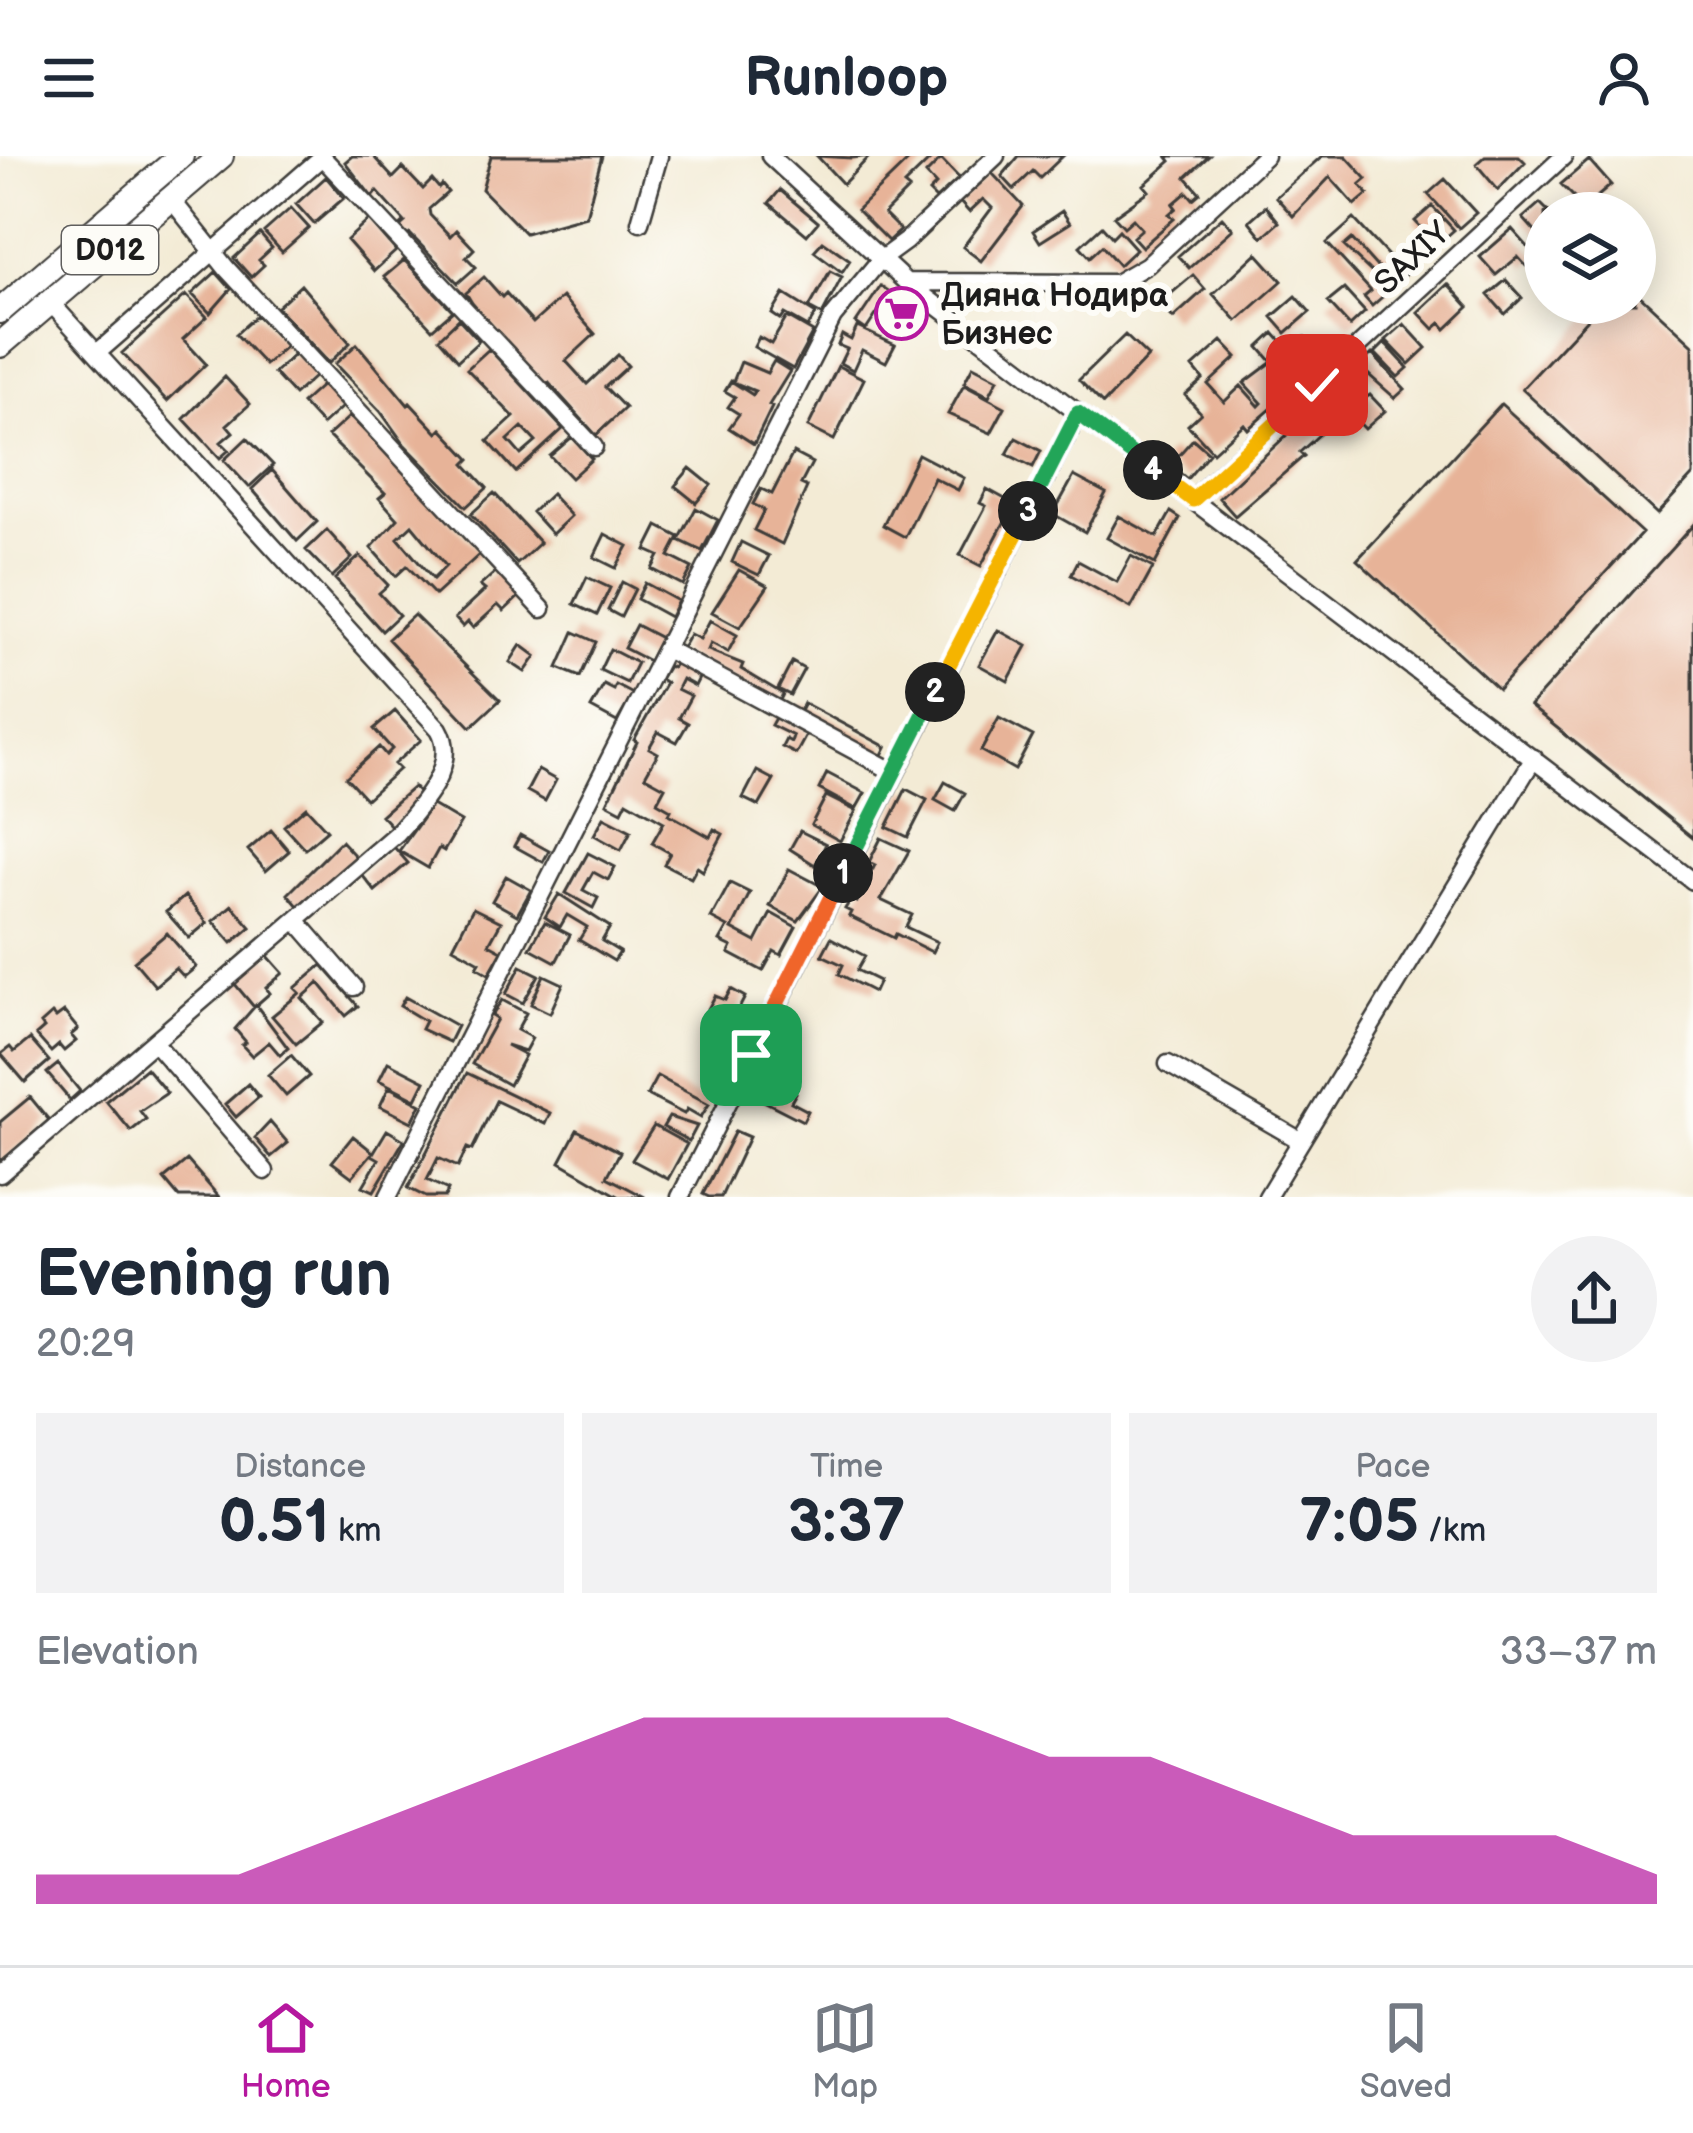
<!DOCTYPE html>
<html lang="en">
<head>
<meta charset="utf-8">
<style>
	body { margin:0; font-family:"Balsamiq Sans",sans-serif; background:#f2f2f3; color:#1f2937; height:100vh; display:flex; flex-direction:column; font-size:45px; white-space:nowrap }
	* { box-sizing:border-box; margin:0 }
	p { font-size:39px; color:#747a83 }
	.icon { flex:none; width:66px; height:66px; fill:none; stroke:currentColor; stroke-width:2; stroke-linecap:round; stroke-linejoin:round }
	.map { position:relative; height:1041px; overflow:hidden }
	.sheet { display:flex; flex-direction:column; background:#fff; flex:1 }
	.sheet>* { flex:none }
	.controls { position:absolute; left:1524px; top:36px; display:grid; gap:24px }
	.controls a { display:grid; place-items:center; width:132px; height:132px; border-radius:50%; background:#fff; box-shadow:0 6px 30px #0003; font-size:60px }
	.pin { position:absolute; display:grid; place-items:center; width:102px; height:102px; color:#fff; margin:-51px; border-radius:24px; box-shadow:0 6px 18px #0006 }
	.km { position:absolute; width:60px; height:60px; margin:-30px; border-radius:50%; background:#222; color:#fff; font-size:33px; line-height:60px; text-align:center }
	.round { display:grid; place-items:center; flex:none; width:126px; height:126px; border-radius:63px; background:#f2f2f3 }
	.head { display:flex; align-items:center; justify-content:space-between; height:204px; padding:0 36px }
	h1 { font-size:66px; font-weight:600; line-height:90px }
	.figures { display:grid; grid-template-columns:repeat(3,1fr); gap:18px; height:204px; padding:12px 36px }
	.figures div { display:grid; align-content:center; border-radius:0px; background:#f2f2f3; text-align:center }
	.figures b { font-size:60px; font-weight:600 }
	.figures small { font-size:33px; font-weight:400 }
	.figures p { font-size:33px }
	.chart { height:336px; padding:24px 36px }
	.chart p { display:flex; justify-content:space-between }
	.chart svg { width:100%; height:216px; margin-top:12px; fill:#b5179e; opacity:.7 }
	header { display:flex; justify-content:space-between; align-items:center; height:156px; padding:0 36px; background:#fff; font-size:54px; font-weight:600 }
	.dock { display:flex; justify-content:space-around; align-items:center; height:168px; border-top:3px solid #e0e1e3; background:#fff; font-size:33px; color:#747a83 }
	.dock a { display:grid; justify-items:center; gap:6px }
	.dock .current { color:#b5179e }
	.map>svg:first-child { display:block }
</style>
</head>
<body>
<header><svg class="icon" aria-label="menu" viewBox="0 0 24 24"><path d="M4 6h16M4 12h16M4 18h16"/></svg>Runloop<svg class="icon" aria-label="person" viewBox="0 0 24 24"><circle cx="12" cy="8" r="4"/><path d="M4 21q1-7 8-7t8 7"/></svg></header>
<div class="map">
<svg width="1693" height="1041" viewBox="0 0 1693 1041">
	<rect width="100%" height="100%" fill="#fdfcf7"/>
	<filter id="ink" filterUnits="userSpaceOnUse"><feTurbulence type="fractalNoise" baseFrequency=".00833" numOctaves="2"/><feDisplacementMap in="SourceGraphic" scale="24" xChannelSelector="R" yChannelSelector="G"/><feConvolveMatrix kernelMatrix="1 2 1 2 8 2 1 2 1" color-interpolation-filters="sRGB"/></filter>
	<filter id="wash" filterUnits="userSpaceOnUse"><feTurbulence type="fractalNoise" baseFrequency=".004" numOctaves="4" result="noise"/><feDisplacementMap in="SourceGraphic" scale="48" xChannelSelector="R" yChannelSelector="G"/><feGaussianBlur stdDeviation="2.7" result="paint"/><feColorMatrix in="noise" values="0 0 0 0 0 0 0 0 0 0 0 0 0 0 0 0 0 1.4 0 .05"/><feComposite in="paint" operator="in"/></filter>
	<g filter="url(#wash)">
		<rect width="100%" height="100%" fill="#f3ebd5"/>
		<g id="blocks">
			<!-- building -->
			<path fill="#e7b398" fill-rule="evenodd" d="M352 0H373L393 22 403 12 423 33 432 24 439 32 442 29 448 36 429 53 430 59 450 80 456 74 474 93 466 101 476 111 458 127 410 78 405 82 397 73 405 66 377 35 372 41 345 6Z
				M491 0H602L586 60 525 77 482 33Z
				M817 0 852 2 870 0 843 28Z
				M913 0H934L904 29 909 33 884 58 900 74 888 85 857 54Z
				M1019 0H1063L1040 22 1033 15 1014 33 1002 20Z
				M1167 0H1209L1186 21 1200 37 1193 43 1187 36 1173 48 1176 52 1169 58 1174 63 1142 91 1133 81 1142 73 1133 63 1124 71 1114 60 1149 35 1144 29 1171 5Z
				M1322 0H1346L1367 23 1360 29 1368 38 1355 49 1330 21 1293 60 1276 41Z
				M1485 0H1519L1525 6 1498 34 1476 8Z
				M941 3 959 22 936 43 929 36 936 29 926 18Z
				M1589 4 1611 29 1591 46 1596 52 1590 57 1561 28Z
				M992 17 1023 50 981 105 963 91 992 52 983 43 969 56 960 46Z
				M326 21 344 42 314 68 296 48Z
				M1445 23 1476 57 1459 72 1428 38Z
				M780 34 818 66 807 79 769 47Z
				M1540 47 1550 57H1545V76L1540 81 1523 62Z
				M1266 50 1279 66 1262 81 1249 65Z
				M1432 50 1454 74 1437 89 1415 65Z
				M291 52 309 72 282 96 264 76Z
				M1062 55 1070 67 1040 86 1033 75Z
				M1222 61 1233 73 1189 112 1178 100Z
				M1354 63 1391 103 1397 98 1411 114 1394 130 1352 83 1344 90 1390 134 1372 150 1364 141 1371 135 1327 87Z
				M369 64 396 95 374 115 347 84Z
				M1102 70 1112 81 1119 74 1136 93 1119 109 1102 90 1090 101 1080 90Z
				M1512 73 1537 101 1526 110 1518 101 1496 119 1480 101Z
				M260 78 272 92 259 104 264 109 251 121 234 102Z
				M823 85 850 104 842 116 814 95Z
				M1257 97 1282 125 1237 165 1213 138Z
				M404 104 453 155 432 173 384 121Z
				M830 115 842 121 822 159 809 152Z
				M216 116 231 133 210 157 192 138Z
				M1193 119 1205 133 1173 162 1160 147Z
				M484 121 502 141 506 137 533 167 562 141 595 178 566 205 587 228 618 199 628 210 605 231 625 252 596 279 549 227 545 230 472 147 466 137Z
				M1506 124 1522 142 1505 158 1488 139Z
				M1448 128 1469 151 1446 173 1441 167 1434 173 1418 156Z
				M301 129 350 187 329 207 277 151Z
				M881 130 922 158 915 168 884 147 866 174 856 167Z
				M1344 133 1365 156 1350 170 1328 146Z
				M1635 135 1693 189V319L1657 358 1522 233 1602 147H1635Z
				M784 138 816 158 808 171 785 158 781 164 772 158Z
				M186 139 207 161 183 183 206 208 167 245 122 197Z
				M1296 140 1310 156 1286 177 1272 161Z
				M257 159 286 190 265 209 236 178Z
				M787 161 813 176 793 213 754 191 759 181 771 188Z
				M459 163 479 185 458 204 439 182Z
				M1404 168 1426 192 1409 208 1386 184Z
				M857 171 895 189 886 206 862 194 853 214 840 207 847 193 838 189 842 179 851 184Z
				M1274 177 1290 195 1305 181 1320 197 1305 211 1309 216 1295 232 1248 273 1244 268 1213 296 1188 269 1201 257 1185 239 1203 223 1193 211 1222 185 1237 201 1208 228 1224 246 1241 230 1259 250 1262 247 1244 227 1272 206 1259 191Z
				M1125 179 1148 201 1103 248 1079 224Z
				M1385 187 1408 212 1398 221 1375 197Z
				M357 188 408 249 410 247 438 277 442 273 470 303 465 308 487 332 466 351 404 288 381 256 335 208Z
				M489 193 563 273 516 316 488 285 514 261 467 213ZM522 271 536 286 521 299 508 284Z
				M295 198 315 220 294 239 274 217Z
				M1372 198 1405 233 1395 242 1359 210Z
				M774 205 790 215 769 249 772 251 754 288 729 272 739 258 728 251 735 241 725 235 731 225 753 239 755 235 733 226 741 206 767 217Z
				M838 210 864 223 834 284 808 271Z
				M973 210 998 223 989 240 964 227Z
				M225 221 250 248 227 269 233 276 221 286 229 294 220 302 184 263Z
				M322 229 342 251 322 269 302 247Z
				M964 229 1005 251 991 277 948 258Z
				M1370 239 1385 255 1365 273 1347 254Z
				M1501 248 1642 377 1498 533 1357 404Z
				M1316 252 1331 268 1300 296 1304 300 1235 360 1219 342Z
				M350 260 481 397 435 439 407 410 396 420 371 392 398 363 379 342 385 337 328 280ZM412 369 446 410 433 423 398 382Z
				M572 281 592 303 571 322 550 300Z
				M247 282 273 309 249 331 224 304Z
				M1016 282 1041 295 1033 311 1007 298Z
				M1193 283 1209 297 1187 323 1163 303 1170 295 1177 301Z
				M793 297 812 307 801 328 807 331 782 388 754 374 764 354 753 348 761 333 772 338Z
				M918 298 964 322 958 334 934 322 905 381 883 369Z
				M690 312 711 329 696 347 675 330Z
				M272 314 317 366 297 385 252 333Z
				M1074 320 1106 337 1085 376 1053 358Z
				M987 333 1014 348 981 410 960 399 986 350 980 347Z
				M494 337 540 387 517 408 471 358Z
				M551 338 571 360 552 378 532 356Z
				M696 352 718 364 702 395 679 384Z
				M1171 356 1180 362 1155 408 1107 382 1119 360 1157 381Z
				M1693 369V682L1530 550Z
				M658 370 679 381 669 400 692 412 683 429 652 413 659 400 646 394Z
				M327 374 352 402 332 421 306 394Z
				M605 378 628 390 616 412 594 401Z
				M741 386 769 400 759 419 732 406Z
				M360 400 388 429 379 437 399 459 382 475 335 423Z
				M1131 400 1153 412 1131 452 1071 419 1078 405 1117 426Z
				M500 412 523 437 504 455 498 449 473 472 468 466 463 471 455 462 485 434 480 430Z
				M739 414 768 430 740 471 712 456Z
				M587 421 610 432 597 459 574 448Z
				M622 426 635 433 621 461 608 454Z
				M645 427 678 445 670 461 637 443Z
				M414 459 500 544 471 571 388 483Z
				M710 464 737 479 728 496 711 487 708 494 743 508 741 513 783 538 778 548 680 496 690 478 700 483Z
				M636 469 661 482 649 505 624 492Z
				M998 474 1027 490 1008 525 979 509Z
				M574 476 596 486 580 521 558 512Z
				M521 489 536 500 525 516 510 506Z
				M610 493 637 507 627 527 600 514Z
				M677 505 701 518 695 530 682 523 677 533 691 540 679 562 688 567 677 586 658 576 649 592 658 597 645 620 665 631 657 646 671 654 669 658 710 681 714 673 723 678 703 715 697 711 691 722 664 708 670 697 652 687 664 666 627 645 622 655 607 647 637 586 634 584 666 527 660 523 668 510 672 512Z
				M792 506 804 513 790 539 778 533Z
				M604 529 614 534 616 529 633 538 617 566 591 552Z
				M804 547 886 591 881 601 799 557Z
				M395 555 421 584 394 608 399 613 366 643 346 621 379 591 386 599 392 593 374 573Z
				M776 560 808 576 796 598 782 591 786 583 791 586 793 580 771 569Z
				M999 562 1033 580 1015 614 981 595Z
				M538 614 556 624 545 645 527 635Z
				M757 615 774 624 759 650 743 642Z
				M827 617 865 637 856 653 819 633Z
				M945 626 965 637 955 655 935 644Z
				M413 631 423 642 391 670 381 659Z
				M906 633 927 644 908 681 887 671Z
				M826 640 856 655 840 685 811 669Z
				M432 649 461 666 444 695 439 692 428 712 399 695Z
				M306 651 327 674 305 693 284 670Z
				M604 661 631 675 621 694 594 679Z
				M271 674 289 695 266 715 248 694Z
				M800 675 826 688 815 709 790 693Z
				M520 679 549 695 543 706 514 690Z
				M881 682 909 695 881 744 912 759 906 771 937 786 932 796 896 778 894 782 849 760 851 756 845 753 851 743 857 746 868 723 856 717 861 707 873 713 875 709 869 706Z
				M341 685 356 701 298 750 288 738Z
				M394 691 408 707 375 735 362 719Z
				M588 697 615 711 608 724 593 716 583 734 598 742 593 752 566 737Z
				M789 713 823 731 798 765 770 750Z
				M506 720 531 734 517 759 492 745Z
				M730 727 750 737 732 773 756 786 771 757 796 771 781 799 774 795 763 815 729 797 732 791 720 785 728 771 711 762Z
				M559 738 610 771 602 785 620 796 614 805 579 784 587 771 567 759 560 771 545 761Z
				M185 740 207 767 189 782 166 756Z
				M232 749 251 771 232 787 213 765Z
				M473 752 501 766 489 788 502 795 489 818 477 811 480 806 453 791Z
				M545 766 570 779 556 806 530 792Z
				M167 777 196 811 184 821 176 812 155 830 134 805Z
				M831 782 865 800 857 814 879 825 874 836 839 818 843 809 822 799Z
				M267 799 283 817 266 832 270 837 254 851 234 827Z
				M322 809 358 850 346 860 319 827 302 842 323 866 296 888 272 860 300 837 295 832Z
				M521 810 539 819 523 847 506 838Z
				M544 819 563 828 550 857 531 848Z
				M731 833 745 841 732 866 708 853 715 840 725 844Z
				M405 841 457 870 449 886 421 873 425 865 400 850Z
				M502 844 526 857 517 874 532 882 525 895 506 889 525 899 509 929 472 908 497 863 492 860Z
				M256 849 288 892 280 899 269 886 252 900 242 889 246 886 235 873Z
				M64 856 78 873 71 879 76 885 64 895 59 889 51 896 36 879 44 872 41 868 52 858 56 862Z
				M712 860 736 873 724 895 700 882Z
				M30 883 49 905 25 926 1 898 10 891 14 896Z
				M778 888 797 897 782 927 796 937 791 946 808 955 803 965 754 940Z
				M291 899 309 920 286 940 268 919Z
				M388 906 425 925 416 943 379 924Z
				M58 908 80 935 70 944 47 917Z
				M146 912 167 937 140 955 146 963 131 975 106 945Z
				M467 917 550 957 545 968 496 945 472 994 467 992 458 1011 438 1002 427 1024 448 1034 445 1041H426L408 1032Z
				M657 920 709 948 701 961 687 953 684 958 647 939Z
				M248 928 259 941 236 961 225 948Z
				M389 931 421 948 412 966 380 950Z
				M30 941 49 964 0 1007V966Z
				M669 961 697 970 689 985 663 971Z
				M270 966 288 987 271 1001 255 982Z
				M654 970 687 988 668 1023 632 1004Z
				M387 974 404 984 374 1035 363 1030 379 1003 372 999Z
				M577 974 620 996 607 1021 645 1041H620L560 1006Z
				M735 975 749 981 721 1041H709L703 1038Z
				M353 980 373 996 352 1021 332 1006Z
				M187 1004 219 1041H179L164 1023Z"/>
		</g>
	</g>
	<g filter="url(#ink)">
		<use href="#blocks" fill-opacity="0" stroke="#3c3b38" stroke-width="3"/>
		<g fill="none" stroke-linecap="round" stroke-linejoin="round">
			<defs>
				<path id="minor" d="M770 0 906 126 1693 725
					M171 43 227 113 542 453
					M640 66 659 0
					M906 126 1116 127 1147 109 1265 0
					M97 197 322 1 594 291
					M1193 343 1564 0
					M666 493 894 616
					M296 764 354 831
					M154 886 265 1015
					M1168 908 1301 985
					M0 1018 397 677C419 652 460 609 439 573L50 146
					M388 1041 833 161 880 104 906 85 996 0
					M680 1041 1078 258
					M1267 1041 1534 602"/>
				<path id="highway" d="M0 155 181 0
					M0 189 221 0"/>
			</defs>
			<!-- minor casing -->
			<use href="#minor" stroke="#3c3b38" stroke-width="21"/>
			<!-- highway casing -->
			<use href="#highway" stroke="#3c3b38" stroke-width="28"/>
			<!-- minor -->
			<use href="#minor" stroke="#fff" stroke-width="16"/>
			<!-- highway -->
			<use href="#highway" stroke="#fff" stroke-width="24"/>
		</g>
	</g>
	<g fill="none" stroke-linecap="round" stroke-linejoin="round" filter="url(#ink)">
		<defs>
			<path id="split-1" d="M751 899 843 717"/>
			<path id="split-2" d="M843 717 935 536"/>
			<path id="split-3" d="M935 536 1028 355"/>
			<path id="split-4" d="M1028 355 1078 257 1153 314"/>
			<path id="split-5" d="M1153 314 1193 344 1317 229"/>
		</defs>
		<!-- split-1 casing -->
		<use href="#split-1" stroke="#fff" stroke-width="24"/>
		<!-- split-2 casing -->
		<use href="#split-2" stroke="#fff" stroke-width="24"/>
		<!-- split-3 casing -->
		<use href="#split-3" stroke="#fff" stroke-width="24"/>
		<!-- split-4 casing -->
		<use href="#split-4" stroke="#fff" stroke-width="24"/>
		<!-- split-5 casing -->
		<use href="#split-5" stroke="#fff" stroke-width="24"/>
		<!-- split-1 -->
		<use href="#split-1" stroke="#f0652b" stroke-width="15"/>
		<!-- split-2 -->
		<use href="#split-2" stroke="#22a559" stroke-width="15"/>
		<!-- split-3 -->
		<use href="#split-3" stroke="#f5b400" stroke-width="15"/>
		<!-- split-4 -->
		<use href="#split-4" stroke="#22a559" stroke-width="15"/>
		<!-- split-5 -->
		<use href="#split-5" stroke="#f5b400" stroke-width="15"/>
	</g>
	<!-- icons -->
	<defs>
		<symbol id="supermarket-ring" viewBox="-11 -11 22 22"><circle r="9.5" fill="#fdfcf7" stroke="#b5179e" stroke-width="1.5"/><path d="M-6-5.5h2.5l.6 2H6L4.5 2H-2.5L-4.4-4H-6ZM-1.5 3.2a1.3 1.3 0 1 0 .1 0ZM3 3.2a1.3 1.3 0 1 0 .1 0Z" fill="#b5179e"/></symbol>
	</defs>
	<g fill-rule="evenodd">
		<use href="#supermarket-ring" x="872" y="128" width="59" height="59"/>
	</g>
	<g text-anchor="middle" stroke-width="12" stroke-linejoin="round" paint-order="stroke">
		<!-- shield labels -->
		<rect fill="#fdfcf7" stroke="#605f5e" stroke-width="3" x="62" y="70" width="96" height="48" rx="9"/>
		<g font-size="30" font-weight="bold" fill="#1c1c1c">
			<text x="110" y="104">D012</text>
		</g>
		<!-- street labels -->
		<g font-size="33" fill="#1c1c1c" stroke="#fdfcf7">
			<text transform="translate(1411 101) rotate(-43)" y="12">SAXIY</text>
		</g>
		<!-- poi labels -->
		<g font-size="33" font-weight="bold" fill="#1c1c1c" stroke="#fdfcf7" text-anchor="start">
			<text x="941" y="150">Дияна Нодира<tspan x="941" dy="38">Бизнес</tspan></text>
		</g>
	</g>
</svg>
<div class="controls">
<a><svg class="icon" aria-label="layers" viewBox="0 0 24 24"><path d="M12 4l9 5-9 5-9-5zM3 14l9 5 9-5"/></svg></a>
</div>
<div class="pin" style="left:751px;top:899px;background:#1e9e55"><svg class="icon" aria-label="arrive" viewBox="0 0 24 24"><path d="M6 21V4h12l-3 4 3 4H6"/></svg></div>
<div class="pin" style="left:1317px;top:229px;background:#d93025"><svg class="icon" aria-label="check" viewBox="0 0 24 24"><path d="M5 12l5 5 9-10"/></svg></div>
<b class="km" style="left:843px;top:717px">1</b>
<b class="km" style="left:935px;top:536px">2</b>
<b class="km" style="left:1028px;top:355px">3</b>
<b class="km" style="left:1153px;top:314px">4</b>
</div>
<section class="sheet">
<div class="head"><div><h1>Evening run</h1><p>20:29</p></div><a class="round"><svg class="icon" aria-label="share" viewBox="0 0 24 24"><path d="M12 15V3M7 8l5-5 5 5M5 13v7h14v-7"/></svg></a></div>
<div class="figures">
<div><p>Distance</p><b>0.51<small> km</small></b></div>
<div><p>Time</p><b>3:37</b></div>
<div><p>Pace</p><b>7:05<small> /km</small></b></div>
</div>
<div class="chart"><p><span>Elevation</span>33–37 m</p>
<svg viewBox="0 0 160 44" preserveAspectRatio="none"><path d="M0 44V38L10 38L20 38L30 30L40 22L50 14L60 6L70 6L80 6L90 6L100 14L110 14L120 22L130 30L140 30L150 30L160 38V44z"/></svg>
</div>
</section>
<nav class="dock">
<a class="current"><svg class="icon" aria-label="home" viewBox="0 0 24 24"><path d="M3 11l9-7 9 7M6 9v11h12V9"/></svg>Home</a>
<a><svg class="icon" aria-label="map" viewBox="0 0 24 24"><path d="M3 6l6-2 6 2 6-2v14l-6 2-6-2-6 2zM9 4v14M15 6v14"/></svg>Map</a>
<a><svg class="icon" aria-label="saved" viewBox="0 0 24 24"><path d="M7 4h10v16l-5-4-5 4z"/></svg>Saved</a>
</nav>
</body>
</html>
